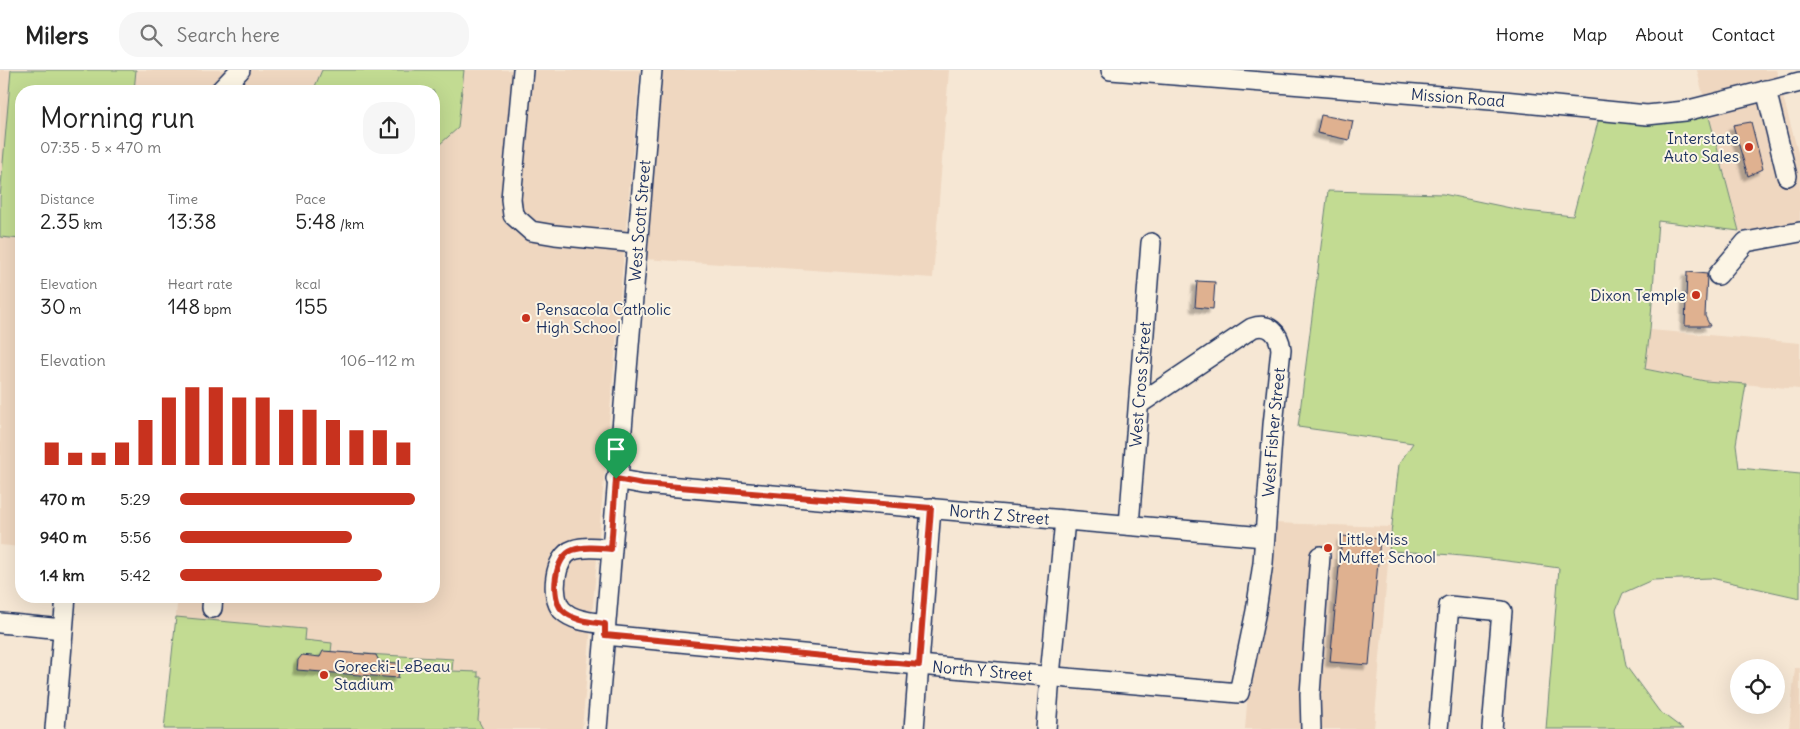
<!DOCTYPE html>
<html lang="en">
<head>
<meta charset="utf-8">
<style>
	body { margin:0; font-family:Delius,sans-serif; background:#f6f6f6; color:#222; height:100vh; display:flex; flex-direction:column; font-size:19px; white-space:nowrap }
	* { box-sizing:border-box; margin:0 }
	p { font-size:16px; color:#767676 }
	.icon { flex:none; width:28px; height:28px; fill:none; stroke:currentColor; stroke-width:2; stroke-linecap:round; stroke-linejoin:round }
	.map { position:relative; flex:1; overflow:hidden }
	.side { position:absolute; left:15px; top:15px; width:425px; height:518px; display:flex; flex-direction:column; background:#fff; border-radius:20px; box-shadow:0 5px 20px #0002 }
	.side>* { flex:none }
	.buttons { position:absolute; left:1730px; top:589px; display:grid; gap:10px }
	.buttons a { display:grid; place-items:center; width:55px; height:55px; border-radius:50%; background:#fff; box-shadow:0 5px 20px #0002; font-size:25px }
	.pin { position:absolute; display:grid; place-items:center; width:42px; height:42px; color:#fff; margin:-51px -21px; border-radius:50% 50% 50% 0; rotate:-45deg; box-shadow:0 0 5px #0007 }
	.pin .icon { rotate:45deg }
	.round { display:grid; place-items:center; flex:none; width:52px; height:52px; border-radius:20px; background:#f6f6f6 }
	.head { display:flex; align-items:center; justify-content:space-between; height:85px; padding:0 25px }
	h1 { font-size:28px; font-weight:600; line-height:38px }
	.stats { display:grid; grid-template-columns:repeat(3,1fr); gap:8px; height:85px; padding:5px 25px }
	.stats div { display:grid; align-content:center }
	.stats b { font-size:21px; font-weight:600 }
	.stats small { font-size:14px; font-weight:400 }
	.stats p { font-size:14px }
	.chart { height:140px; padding:10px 25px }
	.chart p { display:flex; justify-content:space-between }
	.chart svg { width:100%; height:90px; margin-top:5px; stroke:#c8321e; stroke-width:6 }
	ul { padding:0 25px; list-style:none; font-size:16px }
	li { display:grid; grid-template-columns:80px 60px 1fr; align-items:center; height:38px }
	li i { height:12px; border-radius:6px; background:#c8321e }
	header { display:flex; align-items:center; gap:30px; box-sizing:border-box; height:70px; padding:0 25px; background:#fff; border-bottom:1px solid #e0e0e0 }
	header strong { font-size:24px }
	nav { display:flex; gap:28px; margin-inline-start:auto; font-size:18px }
	.search { width:350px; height:45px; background:#f6f6f6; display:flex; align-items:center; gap:12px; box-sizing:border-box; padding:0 18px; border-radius:20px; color:#767676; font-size:19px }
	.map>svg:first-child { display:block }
</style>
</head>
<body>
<header>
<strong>Milers</strong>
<div class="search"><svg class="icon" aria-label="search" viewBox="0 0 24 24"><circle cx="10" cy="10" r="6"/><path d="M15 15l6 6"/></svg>Search here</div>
<nav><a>Home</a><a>Map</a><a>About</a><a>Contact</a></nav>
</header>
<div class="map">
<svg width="1800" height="659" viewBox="0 0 1800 659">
	<defs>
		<filter id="shadow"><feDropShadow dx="-4.5" dy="4.5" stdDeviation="1" flood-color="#0004"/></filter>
	</defs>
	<rect width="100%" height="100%" fill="#f6e7d4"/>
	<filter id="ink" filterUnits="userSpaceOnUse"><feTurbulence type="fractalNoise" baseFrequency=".02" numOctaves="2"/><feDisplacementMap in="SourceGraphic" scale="10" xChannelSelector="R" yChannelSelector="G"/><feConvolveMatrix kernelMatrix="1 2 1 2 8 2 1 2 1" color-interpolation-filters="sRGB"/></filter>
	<g filter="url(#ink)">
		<!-- built -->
		<path fill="#efd7c0" d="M0 0H640L582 659H164L178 526H434V21H21V477L0 475Z
			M660 0H949L933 208 644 189Z
			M1697 0H1776L1779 9 1704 29Z
			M1782 23 1800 90V166L1739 161 1708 43Z
			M1650 260 1800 273V319L1705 311 1645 299Z
			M1273 453 1391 457 1374 659H1245L1248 622Z
			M1795 598H1800V659H1789Z"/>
		<!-- green -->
		<path fill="#c2db92" stroke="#6e8578" d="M11 0H136L134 21H21V169L0 167V128Z
			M322 0H464L458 58 440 74H434V21H313Z
			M1708 43 1739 161 1658 151 1650 260 1645 299 1705 311 1746 314 1736 374 1739 398 1800 404V528L1711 508 1652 510 1623 523 1616 540 1626 596 1659 641 1683 659H1546L1559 498C1503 490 1446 483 1389 481L1399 394 1413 373 1298 357 1328 121 1443 124 1525 141 1573 146 1599 48Z
			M176 547 305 559 304 570 332 573 331 582 453 589 452 601 478 602V607H482L478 650 483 659H164Z"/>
		<!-- building -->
		<path fill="#dfb190" stroke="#1b2f5e" filter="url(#shadow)" d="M1321 45 1353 51 1349 70 1317 63Z
			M1751 52 1763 99 1748 106 1733 55Z
			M1687 202 1707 204 1705 246 1710 256H1685Z
			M1197 211 1215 212 1213 239 1195 237Z
			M1342 466 1380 469 1369 595 1330 592Z
			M323 581 376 585 379 591 382 592 397 593 399 600 398 608 297 600 298 590 302 585 320 587Z"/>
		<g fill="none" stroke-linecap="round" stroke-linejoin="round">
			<defs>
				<g id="minor">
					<path d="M523 0 511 129 513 145 531 161 555 165 637 173"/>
					<path id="s1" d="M1111 0 1504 31 1647 45 1685 41 1800 12"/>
					<path d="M1766 20 1787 106"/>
					<path d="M220 21 240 0"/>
					<path d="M1718 205 1746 172 1800 162"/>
					<path id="s2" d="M616 409 643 414 1264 467"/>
					<path id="s3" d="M1129 455 1151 173"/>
					<path d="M212 538 213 526"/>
					<path d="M0 553 63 559"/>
					<path d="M605 554C591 552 573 551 562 540 550 527 554 486 573 480 585 476 599 478 611 479"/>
					<path id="s4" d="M605 565 919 595 1239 623 1256 541 1263 493 1273 355 1281 279C1279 263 1269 252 1252 258L1139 334"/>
					<path d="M55 659 66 526"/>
					<path id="s5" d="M597 659 652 0"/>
					<path d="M914 659 931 438"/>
					<path d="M1046 659 1050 606 1065 450"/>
					<path d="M1311 659 1310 624 1320 486"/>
					<path d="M1438 659 1449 536 1502 541 1492 659"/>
				</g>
			</defs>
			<!-- minor casing -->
			<use href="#minor" stroke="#1b2f5e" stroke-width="22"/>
			<!-- minor -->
			<use href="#minor" stroke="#fcf5e5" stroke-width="19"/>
		</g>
	</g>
	<g fill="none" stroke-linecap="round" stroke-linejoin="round" filter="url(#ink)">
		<defs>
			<path id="route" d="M616 409 643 414 931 438 919 595 605 565V554C591 552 573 551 562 540 550 527 554 486 573 480 585 476 599 478 611 479Z"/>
		</defs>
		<!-- route casing -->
		<use href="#route" stroke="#fff" stroke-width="10"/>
		<!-- route -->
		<use href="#route" stroke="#c8321e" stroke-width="6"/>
	</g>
	<!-- markers -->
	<g fill="#c8321e" stroke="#fcf5e5" stroke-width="2">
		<circle cx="1749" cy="77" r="5"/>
		<circle cx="1696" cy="225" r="5"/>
		<circle cx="526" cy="248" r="5"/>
		<circle cx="1328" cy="478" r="5"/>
		<circle cx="324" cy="605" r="5"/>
	</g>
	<g text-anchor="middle" stroke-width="4" stroke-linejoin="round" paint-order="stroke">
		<!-- street labels -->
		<g font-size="16" fill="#1b2f5e" stroke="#fcf5e5">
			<text dy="6" stroke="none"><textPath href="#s1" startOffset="348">Mission Road</textPath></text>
			<text dy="6" stroke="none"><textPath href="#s5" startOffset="510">West Scott Street</textPath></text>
			<text dy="6" stroke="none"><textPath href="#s3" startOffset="141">West Cross Street</textPath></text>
			<text dy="6" stroke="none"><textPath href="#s4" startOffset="900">West Fisher Street</textPath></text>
			<text dy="6" stroke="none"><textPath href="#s2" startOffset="385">North Z Street</textPath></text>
			<text dy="6" stroke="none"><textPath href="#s4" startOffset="379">North Y Street</textPath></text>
		</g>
		<!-- poi labels -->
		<g font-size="16" fill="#1b2f5e" stroke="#fcf5e5" text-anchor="start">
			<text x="1739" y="74" text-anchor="end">Interstate<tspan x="1739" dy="18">Auto Sales</tspan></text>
			<text x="1686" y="231" text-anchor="end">Dixon Temple</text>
			<text x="536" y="245">Pensacola Catholic<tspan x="536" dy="18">High School</tspan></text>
			<text x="1338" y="475">Little Miss<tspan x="1338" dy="18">Muffet School</tspan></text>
			<text x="334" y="602">Gorecki-LeBeau<tspan x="334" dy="18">Stadium</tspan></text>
		</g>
	</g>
</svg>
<div class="buttons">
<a><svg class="icon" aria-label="locate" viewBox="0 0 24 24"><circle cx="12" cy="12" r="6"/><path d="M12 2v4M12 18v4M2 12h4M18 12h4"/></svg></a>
</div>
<div class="pin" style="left:616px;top:409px;background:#1e9e55"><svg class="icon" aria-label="arrive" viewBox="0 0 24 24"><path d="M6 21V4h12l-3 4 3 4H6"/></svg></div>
<section class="side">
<div class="head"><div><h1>Morning run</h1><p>07:35 · 5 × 470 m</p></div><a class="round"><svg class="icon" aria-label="share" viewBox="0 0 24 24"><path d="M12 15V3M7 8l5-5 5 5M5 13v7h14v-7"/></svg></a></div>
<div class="stats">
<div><p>Distance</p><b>2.35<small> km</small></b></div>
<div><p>Time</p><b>13:38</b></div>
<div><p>Pace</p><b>5:48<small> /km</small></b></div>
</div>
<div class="stats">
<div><p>Elevation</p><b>30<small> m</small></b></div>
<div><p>Heart rate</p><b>148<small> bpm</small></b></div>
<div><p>kcal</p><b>155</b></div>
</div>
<div class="chart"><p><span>Elevation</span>106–112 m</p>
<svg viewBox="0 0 160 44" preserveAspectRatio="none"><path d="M5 44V33M15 44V38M25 44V38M35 44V33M45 44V22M55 44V11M65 44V6M75 44V6M85 44V11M95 44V11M105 44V17M115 44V17M125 44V22M135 44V27M145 44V27M155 44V33"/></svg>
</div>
<ul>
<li><b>470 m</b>5:29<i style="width:100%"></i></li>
<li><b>940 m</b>5:56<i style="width:73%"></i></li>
<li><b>1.4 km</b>5:42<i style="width:86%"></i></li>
</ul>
</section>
</div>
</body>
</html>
